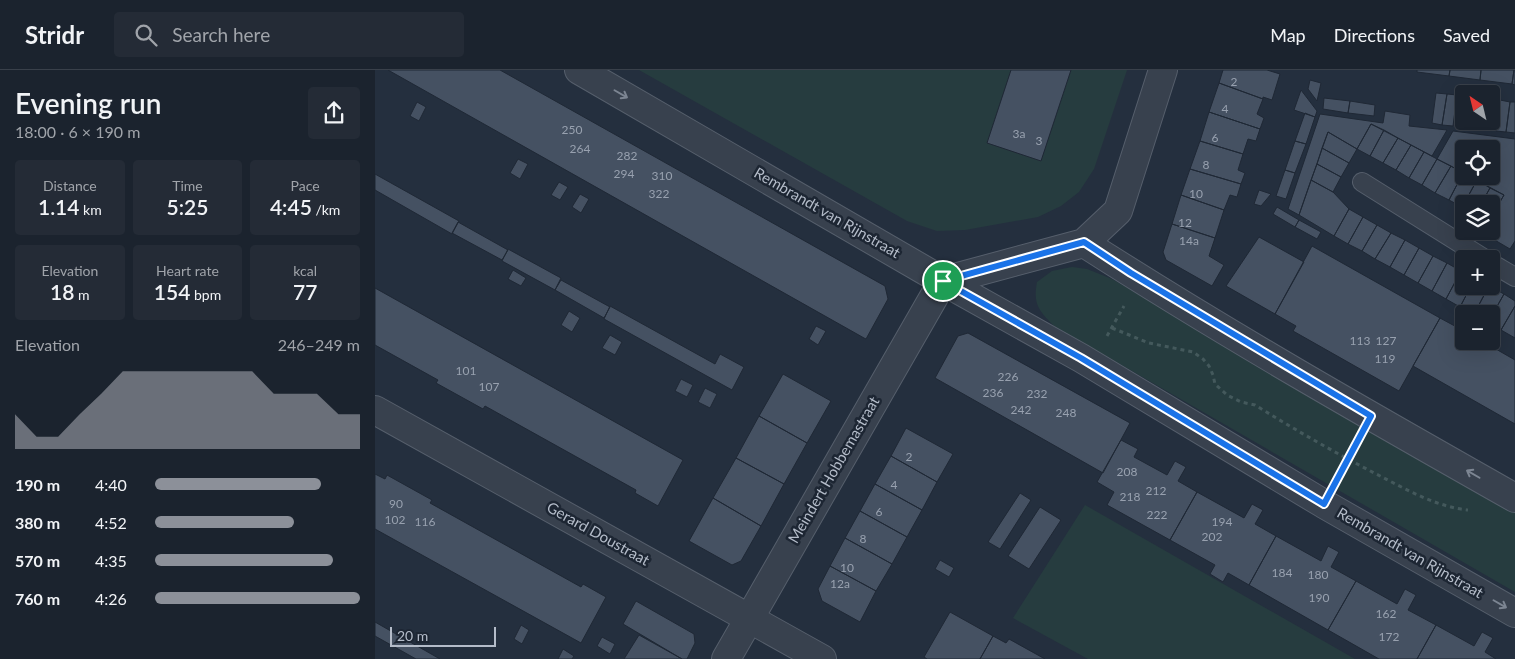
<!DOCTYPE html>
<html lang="en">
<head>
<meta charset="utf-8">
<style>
	body { margin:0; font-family:Lato,sans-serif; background:#242b36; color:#f1f3f6; height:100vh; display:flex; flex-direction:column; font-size:19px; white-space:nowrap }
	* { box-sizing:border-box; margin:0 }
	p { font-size:16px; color:#a0a4aa }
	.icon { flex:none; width:28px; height:28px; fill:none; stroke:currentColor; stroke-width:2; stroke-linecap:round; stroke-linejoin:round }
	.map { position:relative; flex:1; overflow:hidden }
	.drawer { display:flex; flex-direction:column; background:#1b232e; width:375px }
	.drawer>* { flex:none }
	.needle { width:32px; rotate:325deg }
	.buttons { position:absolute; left:1080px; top:15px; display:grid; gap:10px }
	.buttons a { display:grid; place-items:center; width:45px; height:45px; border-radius:5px; background:#1b232e; box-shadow:0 5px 20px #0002,0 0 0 1px #39404a; font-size:25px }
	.scale { position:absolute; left:15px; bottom:12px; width:106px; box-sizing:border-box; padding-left:5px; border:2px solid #b4bcc9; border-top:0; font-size:14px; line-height:18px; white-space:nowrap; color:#b4bcc9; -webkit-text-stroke:4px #1d2633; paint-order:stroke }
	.pin { position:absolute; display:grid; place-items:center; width:42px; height:42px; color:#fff; margin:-21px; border:2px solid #fff; border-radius:50%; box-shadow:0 1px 5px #0007 }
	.round { display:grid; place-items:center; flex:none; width:52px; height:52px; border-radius:5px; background:#242b36 }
	.overview { display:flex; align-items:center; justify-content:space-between; height:85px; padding:0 15px }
	h1 { font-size:28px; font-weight:600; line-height:38px }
	.metrics { display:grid; grid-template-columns:repeat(3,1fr); gap:8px; height:85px; padding:5px 15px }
	.metrics div { display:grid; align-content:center; border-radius:5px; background:#242b36; text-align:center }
	.metrics b { font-size:21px; font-weight:600 }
	.metrics small { font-size:14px; font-weight:400 }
	.metrics p { font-size:14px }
	.chart { height:140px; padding:10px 15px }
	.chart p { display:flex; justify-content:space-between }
	.chart svg { width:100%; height:90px; margin-top:5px; fill:#8c9099; opacity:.7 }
	ul { padding:0 15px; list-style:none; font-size:16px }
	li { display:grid; grid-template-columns:80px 60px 1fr; align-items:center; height:38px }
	li i { height:12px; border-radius:6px; background:#8c9099 }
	header { display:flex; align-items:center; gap:30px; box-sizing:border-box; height:70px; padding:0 25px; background:#1b232e; border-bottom:1px solid #39404a }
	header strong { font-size:24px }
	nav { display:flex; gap:28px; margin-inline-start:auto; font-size:18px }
	.search { width:350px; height:45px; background:#242b36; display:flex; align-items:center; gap:12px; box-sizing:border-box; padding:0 18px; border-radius:5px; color:#a0a4aa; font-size:19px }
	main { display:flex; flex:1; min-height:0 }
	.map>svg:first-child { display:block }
</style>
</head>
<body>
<header>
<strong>Stridr</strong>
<div class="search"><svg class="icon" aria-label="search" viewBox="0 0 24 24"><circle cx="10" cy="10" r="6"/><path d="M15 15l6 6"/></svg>Search here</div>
<nav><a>Map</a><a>Directions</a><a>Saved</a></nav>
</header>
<main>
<section class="drawer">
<div class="overview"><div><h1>Evening run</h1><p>18:00 · 6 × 190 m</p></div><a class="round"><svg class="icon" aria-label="share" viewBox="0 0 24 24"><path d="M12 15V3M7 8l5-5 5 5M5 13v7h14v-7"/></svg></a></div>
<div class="metrics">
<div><p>Distance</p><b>1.14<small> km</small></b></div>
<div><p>Time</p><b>5:25</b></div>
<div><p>Pace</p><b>4:45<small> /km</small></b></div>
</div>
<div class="metrics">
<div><p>Elevation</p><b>18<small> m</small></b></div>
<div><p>Heart rate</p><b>154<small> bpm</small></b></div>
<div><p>kcal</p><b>77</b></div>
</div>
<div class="chart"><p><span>Elevation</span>246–249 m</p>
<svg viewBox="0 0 160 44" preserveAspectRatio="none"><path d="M0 44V27L10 38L20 38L30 27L40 17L50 6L60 6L70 6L80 6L90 6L100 6L110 6L120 17L130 17L140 17L150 27L160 27V44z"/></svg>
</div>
<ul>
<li><b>190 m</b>4:40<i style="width:81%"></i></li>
<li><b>380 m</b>4:52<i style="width:68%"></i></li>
<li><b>570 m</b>4:35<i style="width:87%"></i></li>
<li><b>760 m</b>4:26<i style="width:100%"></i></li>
</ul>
</section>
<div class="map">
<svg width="1140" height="589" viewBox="0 0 1140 589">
	<rect width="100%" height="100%" fill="#242f3e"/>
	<!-- green -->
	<path fill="#263c3f" d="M264 0H636L612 73 666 91 696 0H752L719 99 704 122 686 136 663 147 590 160 562 161 532 151Z
		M697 197 712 199 737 209 1140 440V522L679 256C663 240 658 234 662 212L677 201Z
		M710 435 980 589H713L638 548Z"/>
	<!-- building -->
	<path fill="#455162" stroke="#1f2835" d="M13 0H125L510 216 513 229 491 269 489 268Z
		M636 0H696L666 91 612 73Z
		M848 0H892L905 4 897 30 888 27V29L844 13Z
		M1042 0H1075L1074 6 1042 2Z
		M1075 0H1106L1105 10 1074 6Z
		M1106 0H1139L1137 14 1105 10Z
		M1139 0H1140V15L1137 14Z
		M935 10 946 13 942 31 933 19Z
		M844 13 888 29 882 44 889 48 885 59 834 42Z
		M926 20 942 41 940 47 919 40Z
		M1061 23 1072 24 1067 55 1057 53Z
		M1072 24 1082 25 1078 56 1067 55Z
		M949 28 975 31 973 43 948 39Z
		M1125 30 1135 32 1131 62 1121 61Z
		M975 31 1000 35 999 46 973 43Z
		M42 32 51 37 44 51 35 46Z
		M1135 32H1140V63L1131 62Z
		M1010 41 1035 45 1034 56 1072 60 1057 86 996 54 982 79 953 62 924 145 913 139 945 44 1008 53Z
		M834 42 885 59 881 71 873 69 868 84 825 71Z
		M930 43 940 47 931 74 920 71Z
		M996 54 1009 60 995 86 982 79Z
		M1009 60 1023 68 1008 93 995 86Z
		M1078 61 1140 69V171L1135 179 1106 162 1116 161V147L1129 125 1094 106H1116V79H1089V103L1062 89Z
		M953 62 982 79 974 93 947 78Z
		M1023 68 1036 75 1021 100 1008 93Z
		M825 71 868 84 863 100 870 103 866 114 815 99Z
		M920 71 931 74 920 103 910 100Z
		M1036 75 1049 82 1034 108 1021 100Z
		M947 78 974 93 966 107 942 94Z
		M1049 82 1062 89 1047 115 1034 108Z
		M143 89 153 94 145 109 135 103Z
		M1062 89 1076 96 1060 123 1047 115Z
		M942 94 966 107 958 122 936 110Z
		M1076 96 1088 103 1074 130 1060 123Z
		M815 99 866 114 862 127 855 125 849 140 806 125Z
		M910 100 920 103 911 129 901 126Z
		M1088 103 1089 106H1094L1102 110 1087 137 1074 130Z
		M0 104 84 151 77 164 0 120Z
		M936 110 958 122 974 139 959 166 924 145Z
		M1102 110 1115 118 1106 134H1089Z
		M184 112 193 117 185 130 176 125Z
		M1115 118 1129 125 1116 147V134H1106Z
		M884 120 896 124 886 136 879 134Z
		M205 124 214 129 206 143 197 137Z
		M806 125 849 140 840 168 797 154Z
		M902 137 924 150 920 157 898 144Z
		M974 139 988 147 973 174 959 166Z
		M988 147 1002 155 987 181 973 174Z
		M924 150 946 162 942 169 920 157Z
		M83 152 133 180 127 190 77 163Z
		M797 154 840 168 834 186 849 195 837 216 791 190 788 182Z
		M1002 155 1016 163 1000 189 987 181Z
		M1016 163 1030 170 1015 197 1000 189Z
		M884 167 929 192 900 244 851 216Z
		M1030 170 1044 178 1029 205 1015 197Z
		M937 176 1065 248 1024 321 918 261 921 256 900 244Z
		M1044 178 1058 186 1043 213 1029 205Z
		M133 179 186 208 180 220 127 191Z
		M1058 186 1072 193 1057 221 1043 213Z
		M1072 193 1086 201 1071 229 1057 221Z
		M138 200 151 208 146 216 133 209Z
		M1086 201 1089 203V216H1096L1085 237 1071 229Z
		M186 210 235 237 229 248 180 220Z
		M1096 216H1114L1099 244 1085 237Z
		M1114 216 1129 224 1116 247V244H1099Z
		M0 218 308 390 283 436 260 423 261 420 110 336 108 339 61 313 63 310 0 275Z
		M1129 224 1140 231V236L1126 260 1116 255V247Z
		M235 236 340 294 345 284 369 297 357 320 229 249Z
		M1140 236V268L1126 260Z
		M194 241 205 248 197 262 186 255Z
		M1065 248 1089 261V271H1107L1140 290V354L1038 296Z
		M441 256 451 261 443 275 434 269Z
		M593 263 755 353 728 403 560 308 583 266Z
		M235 265 247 272 240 285 227 278Z
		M408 304 456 331 432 373 384 346Z
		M306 309 318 315 312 327 300 321Z
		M330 318 342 324 335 338 323 332Z
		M384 346 432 373 409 414 361 388Z
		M531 358 578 384 562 412 516 386Z
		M746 370 763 379 759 387 792 405 800 391 811 397 803 411 822 422 795 470 732 435 739 422 722 412Z
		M516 386 562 412 547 440 500 414Z
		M361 388 409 414 386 456 338 428Z
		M0 404 10 409 12 405 57 430 55 433 206 517 208 514 231 527 206 573 0 459Z
		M500 414 547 440 532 467 485 441Z
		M822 422 869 448 877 434 888 440 880 454 901 466 874 515 853 503 848 512 835 504 840 495 795 470Z
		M645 423 656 430 625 479 613 472Z
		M338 428 386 456 366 491 357 495 314 471Z
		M665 437 686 450 654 499 633 486Z
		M485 441 532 467 517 494 470 468Z
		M901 466 946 491 953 476 964 482 956 497 981 511 953 560 874 515Z
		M470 468 517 494 501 521 455 496Z
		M565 490 579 498 574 507 560 499Z
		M455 496 501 521 485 552 447 531 443 519Z
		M981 511 1022 534 1030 519 1041 525 1033 540 1061 555 1042 589H1004L953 560Z
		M261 531 319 564 320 573 312 589H307L248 554Z
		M575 542 618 566 605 589H552L549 587Z
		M0 552 65 589H41L0 566Z
		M146 555 154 560 147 574 139 569Z
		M1061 555 1099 576 1107 562 1118 568 1110 582 1121 589H1042Z
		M264 565 307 589H249Z
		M618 566 631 573 634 569 670 589H605Z
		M227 567 240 574 235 584 222 576Z
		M188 579 199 586 197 589H183Z"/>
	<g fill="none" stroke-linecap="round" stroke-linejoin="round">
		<defs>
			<path id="lane" d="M987 112 1110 189
				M1116 193 1140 207"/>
			<path id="street" d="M204 0 568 211 706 288 949 434 1140 543
				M709 173C849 263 995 346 1140 428
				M568 211 709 173 743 141 788 0
				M0 340 447 589
				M351 589 568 211"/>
		</defs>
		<!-- lane casing -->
		<use href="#lane" stroke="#565f6c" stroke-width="20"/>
		<!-- street casing -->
		<use href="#street" stroke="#565f6c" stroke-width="30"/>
		<!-- path -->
		<path stroke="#44595c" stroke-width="3" stroke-dasharray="4 4" stroke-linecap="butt" d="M737 258 774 273 818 282 828 289 834 296 838 305 840 314 852 325 866 332 880 335C922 361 964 385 1007 407 1034 421 1063 437 1093 440
			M732 266 749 236
			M964 407 981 375"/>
		<!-- lane -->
		<use href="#lane" stroke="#38414e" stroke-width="18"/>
		<!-- street -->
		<use href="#street" stroke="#38414e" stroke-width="28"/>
	</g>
	<!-- one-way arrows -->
	<defs><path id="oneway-shaft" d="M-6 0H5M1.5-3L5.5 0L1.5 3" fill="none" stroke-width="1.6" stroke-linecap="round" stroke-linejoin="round" transform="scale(1.25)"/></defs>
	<g stroke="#7c8592">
		<use href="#oneway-shaft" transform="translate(246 24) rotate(30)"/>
		<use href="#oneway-shaft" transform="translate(1098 404) rotate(-150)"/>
		<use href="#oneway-shaft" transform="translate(1125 534) rotate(30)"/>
	</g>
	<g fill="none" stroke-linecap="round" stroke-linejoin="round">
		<defs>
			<path id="route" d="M709 172 756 203 996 346 949 434 706 288 568 211Z"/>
		</defs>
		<!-- route casing -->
		<use href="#route" stroke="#fff" stroke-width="10"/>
		<!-- route -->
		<use href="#route" stroke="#1a73e8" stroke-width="6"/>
	</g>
	<g text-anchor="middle" stroke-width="5" stroke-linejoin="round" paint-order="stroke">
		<!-- number labels -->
		<g font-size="12" fill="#98a1af">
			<text x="859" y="16">2</text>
			<text x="850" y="43">4</text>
			<text x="197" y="64">250</text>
			<text x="644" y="68">3a</text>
			<text x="840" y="72">6</text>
			<text x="664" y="75">3</text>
			<text x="205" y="83">264</text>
			<text x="252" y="90">282</text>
			<text x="831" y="99">8</text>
			<text x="249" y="108">294</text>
			<text x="287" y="110">310</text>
			<text x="284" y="128">322</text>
			<text x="821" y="128">10</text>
			<text x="810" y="157">12</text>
			<text x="814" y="175">14a</text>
			<text x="985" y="275">113</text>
			<text x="1011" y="275">127</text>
			<text x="1010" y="293">119</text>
			<text x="91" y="305">101</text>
			<text x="633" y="311">226</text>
			<text x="114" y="321">107</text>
			<text x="618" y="327">236</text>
			<text x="662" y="328">232</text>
			<text x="646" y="344">242</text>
			<text x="691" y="347">248</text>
			<text x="534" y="391">2</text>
			<text x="752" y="406">208</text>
			<text x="519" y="419">4</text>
			<text x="781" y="425">212</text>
			<text x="755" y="431">218</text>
			<text x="21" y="438">90</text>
			<text x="504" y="446">6</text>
			<text x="782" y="449">222</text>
			<text x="20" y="454">102</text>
			<text x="50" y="456">116</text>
			<text x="847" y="456">194</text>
			<text x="837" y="471">202</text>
			<text x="488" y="473">8</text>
			<text x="472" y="502">10</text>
			<text x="907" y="507">184</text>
			<text x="943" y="509">180</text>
			<text x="465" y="518">12a</text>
			<text x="944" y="532">190</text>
			<text x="1011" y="548">162</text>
			<text x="1014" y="571">172</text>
		</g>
		<!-- street labels -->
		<g font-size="15" fill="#b4bcc9" stroke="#1d2633">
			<text transform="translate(452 143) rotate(30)" y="5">Rembrandt van Rijnstraat</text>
			<text transform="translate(459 400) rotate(-60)" y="5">Meindert Hobbemastraat</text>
			<text transform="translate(223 464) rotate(29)" y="5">Gerard Doustraat</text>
			<text transform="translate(1035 483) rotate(30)" y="5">Rembrandt van Rijnstraat</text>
		</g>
	</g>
</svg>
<div class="buttons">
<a><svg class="needle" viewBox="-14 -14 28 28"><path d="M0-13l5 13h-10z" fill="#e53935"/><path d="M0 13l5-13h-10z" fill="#a0a4aa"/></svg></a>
<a><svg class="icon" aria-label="locate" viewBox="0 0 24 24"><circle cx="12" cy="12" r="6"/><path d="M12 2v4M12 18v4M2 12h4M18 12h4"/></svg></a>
<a><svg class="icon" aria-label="layers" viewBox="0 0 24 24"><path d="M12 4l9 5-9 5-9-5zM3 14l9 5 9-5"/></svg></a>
<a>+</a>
<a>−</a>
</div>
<div class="scale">20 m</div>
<div class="pin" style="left:568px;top:211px;background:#1e9e55"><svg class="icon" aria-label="arrive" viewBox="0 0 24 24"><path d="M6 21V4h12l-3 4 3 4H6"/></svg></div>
</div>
</main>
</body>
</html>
